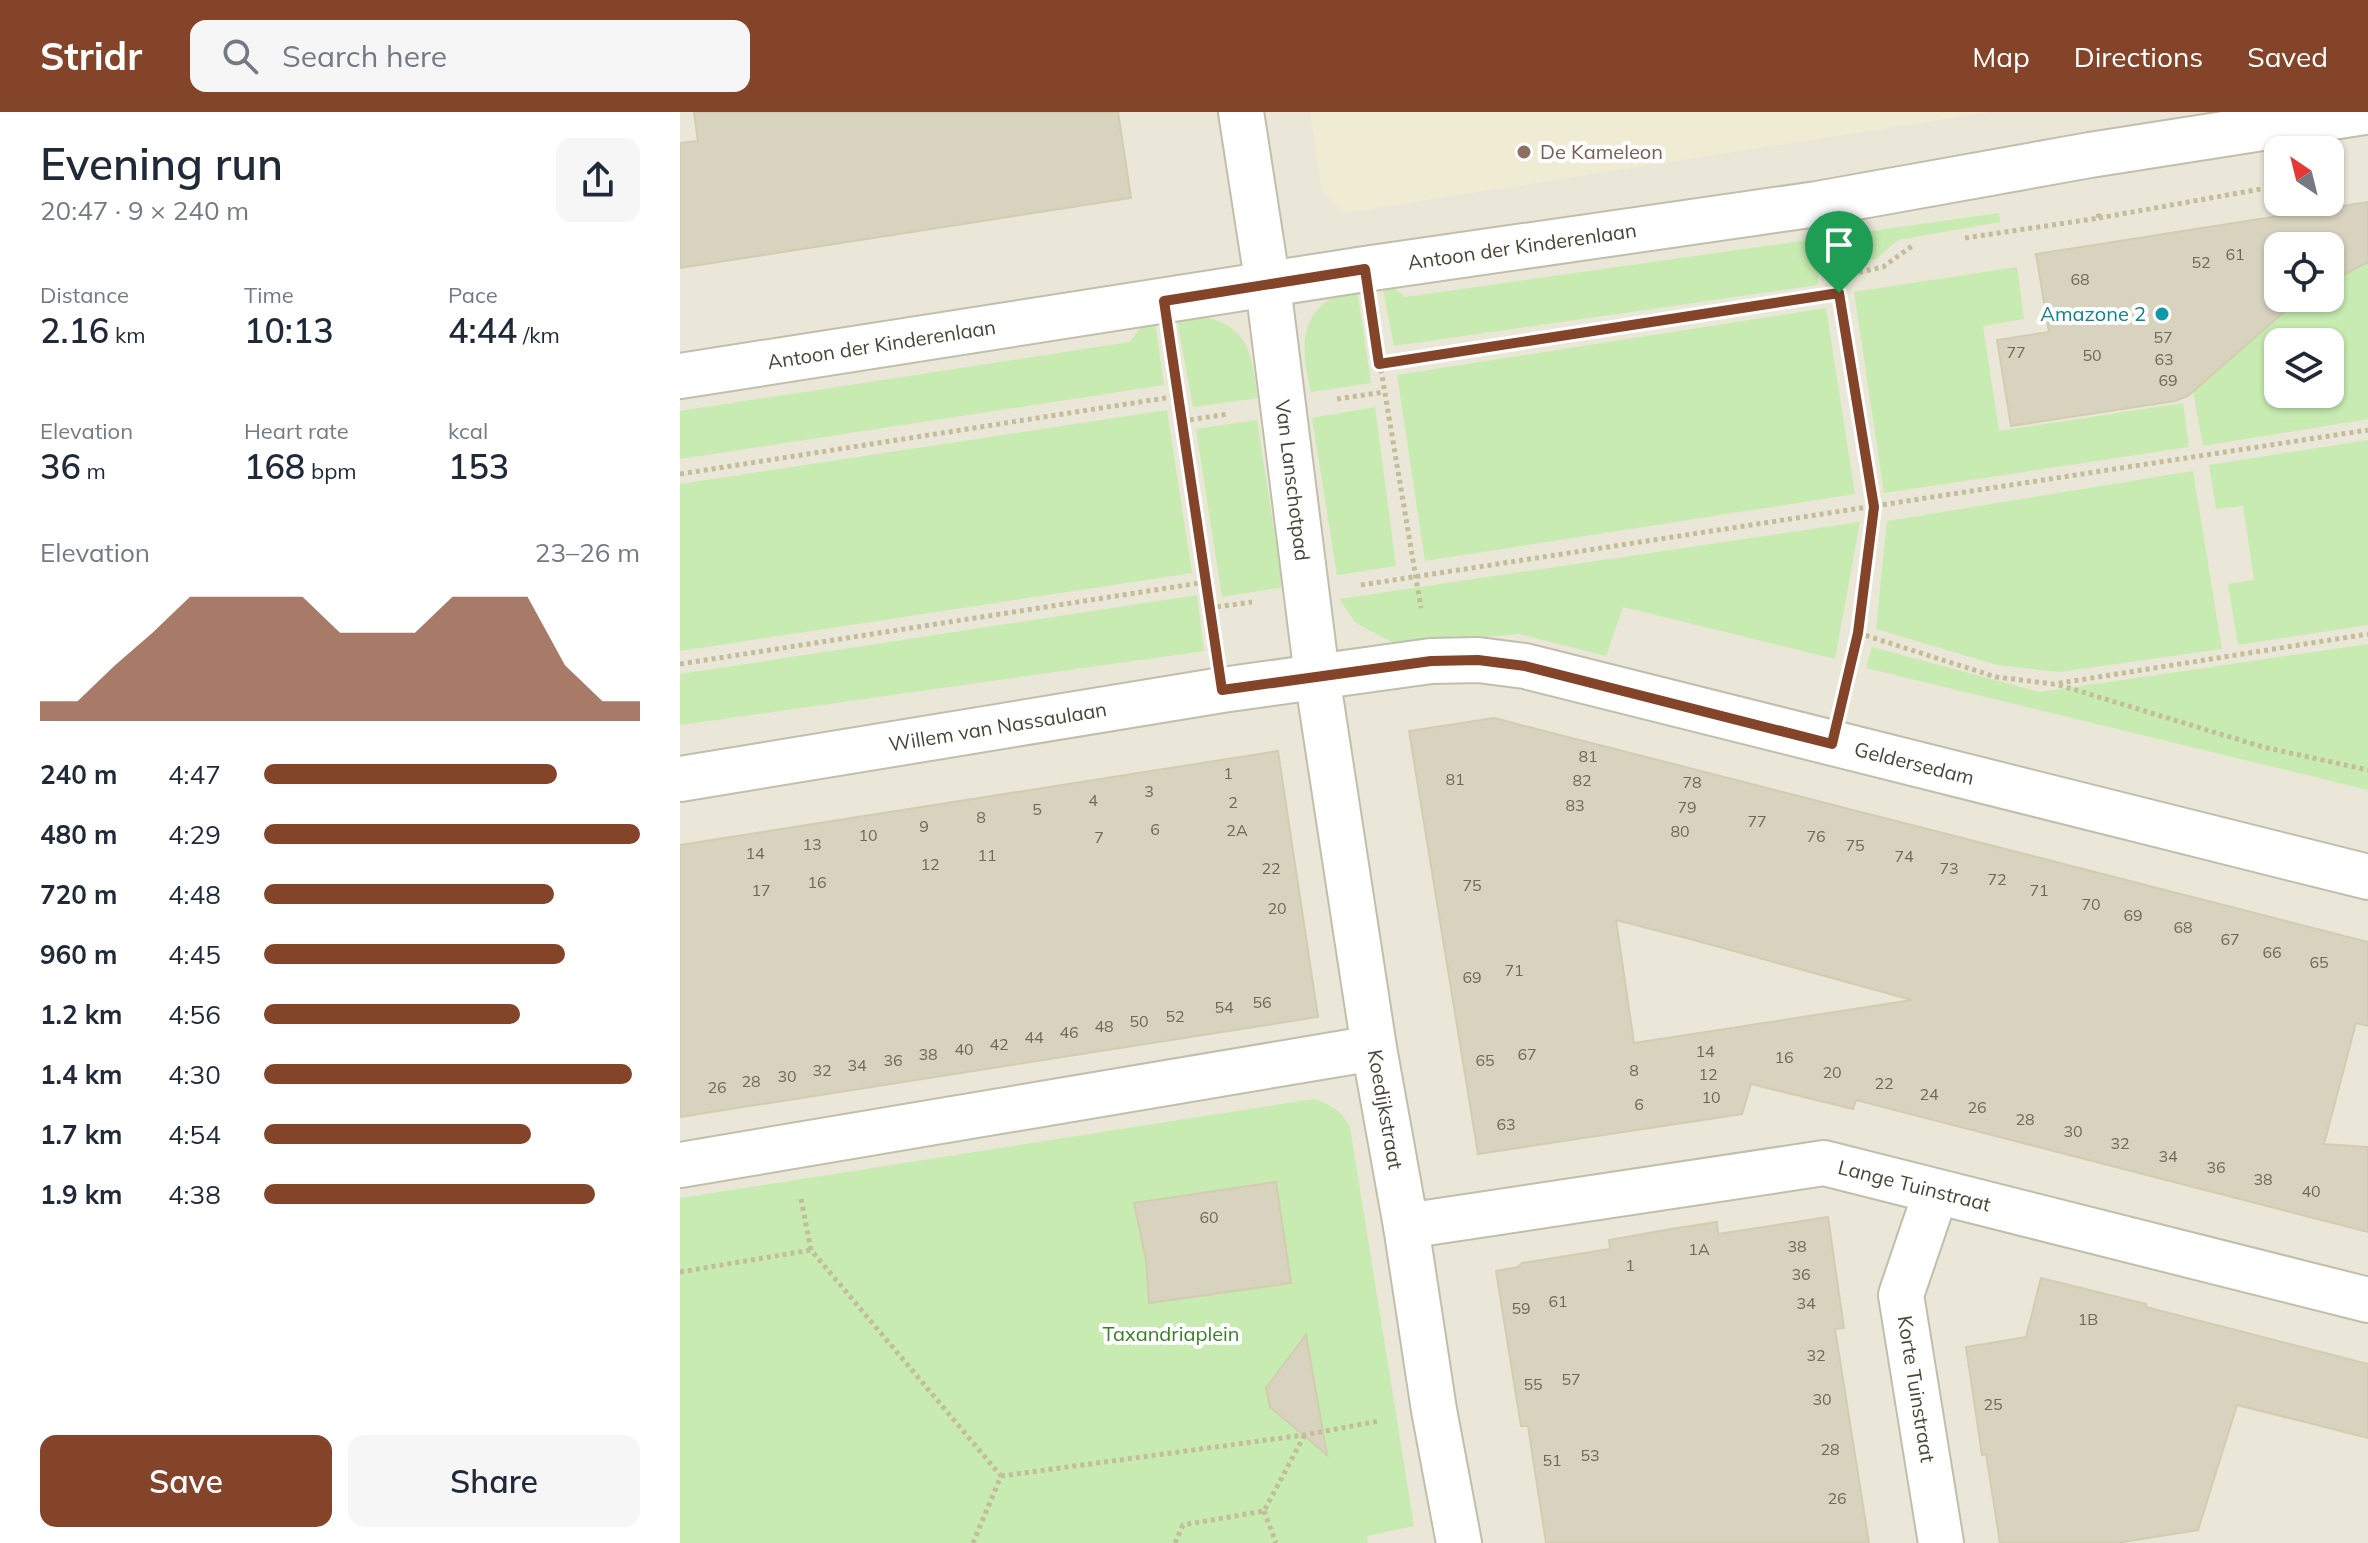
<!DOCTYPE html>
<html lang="en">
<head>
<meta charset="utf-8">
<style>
	body { margin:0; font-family:Mulish,sans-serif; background:#f6f6f7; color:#1f2937; height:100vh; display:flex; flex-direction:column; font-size:30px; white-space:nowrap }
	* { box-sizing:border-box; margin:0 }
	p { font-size:26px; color:#747a83 }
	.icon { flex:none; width:44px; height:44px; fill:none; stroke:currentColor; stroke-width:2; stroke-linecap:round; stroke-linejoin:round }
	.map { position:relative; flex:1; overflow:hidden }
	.panel { display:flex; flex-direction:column; background:#fff; width:680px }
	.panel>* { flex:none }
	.needle { width:52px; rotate:325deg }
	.tools { position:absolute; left:1584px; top:24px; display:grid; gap:16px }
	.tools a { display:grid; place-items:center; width:80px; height:80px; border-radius:16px; background:#fff; box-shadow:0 2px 6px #0004; font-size:40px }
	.pin { position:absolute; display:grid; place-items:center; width:68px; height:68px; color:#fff; margin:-82px -34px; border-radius:50% 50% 50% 0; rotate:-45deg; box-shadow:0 0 8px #0007 }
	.pin .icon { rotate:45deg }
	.round { display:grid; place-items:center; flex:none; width:84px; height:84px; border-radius:16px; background:#f6f6f7 }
	.headline { display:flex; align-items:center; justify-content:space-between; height:136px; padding:0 40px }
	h1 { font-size:44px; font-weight:600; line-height:60px }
	.stats { display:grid; grid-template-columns:repeat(3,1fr); gap:12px; height:136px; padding:8px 40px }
	.stats div { display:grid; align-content:center }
	.stats b { font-size:34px; font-weight:600 }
	.stats small { font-size:22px; font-weight:400 }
	.stats p { font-size:22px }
	.chart { height:224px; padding:16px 40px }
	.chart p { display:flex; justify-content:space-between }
	.chart svg { width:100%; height:144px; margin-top:8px; fill:#844429; opacity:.7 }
	.action { display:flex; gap:16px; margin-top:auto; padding:16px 40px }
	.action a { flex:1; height:92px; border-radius:16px; background:#844429; color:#fff; font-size:32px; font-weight:600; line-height:92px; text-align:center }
	.action a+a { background:#f6f6f7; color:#1f2937 }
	ul { padding:0 40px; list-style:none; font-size:26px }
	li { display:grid; grid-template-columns:128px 96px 1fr; align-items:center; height:60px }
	li i { height:20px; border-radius:10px; background:#844429 }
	header { display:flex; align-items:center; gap:48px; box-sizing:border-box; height:112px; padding:0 40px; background:#844429; color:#fff }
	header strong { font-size:38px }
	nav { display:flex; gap:44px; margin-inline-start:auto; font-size:28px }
	.search { width:560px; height:72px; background:#f6f6f7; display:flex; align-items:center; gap:20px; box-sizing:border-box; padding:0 28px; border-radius:16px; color:#747a83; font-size:30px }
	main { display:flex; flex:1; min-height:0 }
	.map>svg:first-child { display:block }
</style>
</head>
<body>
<header>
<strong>Stridr</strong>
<div class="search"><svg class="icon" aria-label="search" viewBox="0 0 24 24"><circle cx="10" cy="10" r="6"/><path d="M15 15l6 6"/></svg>Search here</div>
<nav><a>Map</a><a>Directions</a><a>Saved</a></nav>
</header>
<main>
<section class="panel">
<div class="headline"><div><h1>Evening run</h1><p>20:47 · 9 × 240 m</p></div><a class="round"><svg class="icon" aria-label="share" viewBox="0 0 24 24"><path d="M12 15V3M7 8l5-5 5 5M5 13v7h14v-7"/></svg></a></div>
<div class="stats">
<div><p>Distance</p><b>2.16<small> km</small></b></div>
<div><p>Time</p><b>10:13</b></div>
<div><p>Pace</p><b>4:44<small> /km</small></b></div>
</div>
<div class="stats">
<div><p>Elevation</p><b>36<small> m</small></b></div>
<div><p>Heart rate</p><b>168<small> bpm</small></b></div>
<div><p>kcal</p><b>153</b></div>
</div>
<div class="chart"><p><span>Elevation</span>23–26 m</p>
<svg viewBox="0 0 160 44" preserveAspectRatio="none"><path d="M0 44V38L10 38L20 27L30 17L40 6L50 6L60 6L70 6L80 17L90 17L100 17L110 6L120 6L130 6L140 27L150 38L160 38V44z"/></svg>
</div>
<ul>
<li><b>240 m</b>4:47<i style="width:78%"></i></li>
<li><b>480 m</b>4:29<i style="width:100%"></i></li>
<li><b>720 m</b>4:48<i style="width:77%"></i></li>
<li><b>960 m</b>4:45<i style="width:80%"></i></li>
<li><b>1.2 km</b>4:56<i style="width:68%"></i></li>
<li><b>1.4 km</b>4:30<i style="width:98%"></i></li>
<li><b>1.7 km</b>4:54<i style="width:71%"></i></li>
<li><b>1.9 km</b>4:38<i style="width:88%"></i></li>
</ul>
<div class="action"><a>Save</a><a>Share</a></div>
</section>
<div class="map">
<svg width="1688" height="1431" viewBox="0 0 1688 1431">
	<rect width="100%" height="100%" fill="#f6f4ea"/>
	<!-- residential -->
	<path fill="#eae7d8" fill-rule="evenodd" d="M0 0H1688V1431H0ZM1598 38H1650V90H1598ZM1598 134H1650V186H1598ZM1598 230H1650V282H1598Z"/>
	<!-- education -->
	<path fill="#efecd3" d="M630 0H1310L664 101 642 80Z"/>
	<!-- green -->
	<path fill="#c7ebb1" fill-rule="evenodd" d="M1319 101 1320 110 1218 128 1196 147 1139 156 1138 173 714 234 702 172 708 171 725 185Z
		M1688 127V307L1523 334 1513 280 1619 186H1650V160ZM1598 230H1650V282H1598Z
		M1337 155 1344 207 1303 214 1319 319 1503 291 1509 335 1204 381 1174 180Z
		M677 178 691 271 631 280C619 230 619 190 677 178Z
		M1146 196 1175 382 745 449 717 263Z
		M527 205C572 218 571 245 578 286L513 295 497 208Z
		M475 209 484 273 0 347V299L450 230 463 212Z
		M695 295 716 454 657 463 632 306Z
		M487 298 512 461 0 539V372Z
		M577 308 603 475 542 485 516 317Z
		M1688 328V513L1558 533 1548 472 1574 468 1563 394 1536 397 1529 353Z
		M1513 359 1542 537 1380 560 1317 553 1196 517 1207 409Z
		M1180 410 1155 547 943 495 926 544 839 522 717 533 676 511 659 487Z
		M517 483 524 539 0 613V562Z
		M1688 532V678L1186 556 1192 535 1360 580Z
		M634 987C651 993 661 998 670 1015L734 1414 687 1424 688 1431H0V1086Z"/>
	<!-- building -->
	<path fill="#d8d3bf" stroke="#d3ccb1" stroke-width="2" fill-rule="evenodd" d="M14 0H438L451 86 0 156V31L18 29Z
		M1688 90V150L1650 170V134H1598V186H1620L1508 284 1495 289 1331 314 1317 228 1369 220 1356 142Z
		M814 606 1688 830V914L1676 911 1644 1032 1688 1035V1120L1176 988 1173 997 1071 972 1062 1002 798 1042 729 619ZM936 808 1014 828 1232 888 954 931Z
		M598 639 638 905 0 1005V733Z
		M596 1070 611 1171 469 1191 466 1148 454 1091Z
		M1148 1105 1164 1216 1155 1217 1189 1431H866L848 1314H841L816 1159 838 1155 842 1151 930 1137 929 1128 985 1118 1037 1110 1038 1122Z
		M1361 1166 1466 1192V1195L1688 1252V1326L1557 1293 1518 1418 1437 1431H1320L1306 1342 1302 1343 1286 1235 1346 1225Z
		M626 1223 647 1343 590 1295 586 1276Z"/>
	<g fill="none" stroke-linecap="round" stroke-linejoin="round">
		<defs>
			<g id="minor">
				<path id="s1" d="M561 0 588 174 637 564 694 936 726 1114 754 1298 779 1431"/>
				<path id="s2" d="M0 264 685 157 1137 92 1410 43 1685 0"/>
				<path id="s3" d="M0 667 542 578 751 549 798 548 845 554 1688 765"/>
				<path d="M0 1053 694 936"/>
				<path id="s4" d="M1256 1080 1221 1183 1261 1431"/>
				<path id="s5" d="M726 1114 1144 1051 1688 1188"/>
			</g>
		</defs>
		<!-- minor casing -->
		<use href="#minor" stroke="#c2beac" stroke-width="48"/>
		<!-- path -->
		<path stroke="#c4bd9c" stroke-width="5" stroke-dasharray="4 4" stroke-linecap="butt" d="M1419 106 1581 77
			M1285 126 1419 106 1418 99
			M1159 181 1194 395 1178 521 1165 576
			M693 210 741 496
			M492 241 534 524
			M699 252 1159 181 1157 165 1203 155 1232 134
			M657 287 704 280
			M502 309 548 302
			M0 362 498 284
			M681 473 1688 318
			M529 496 572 490
			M1178 521 1316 565 1374 572 1688 522
			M0 552 526 470
			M1379 573 1583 635 1688 658
			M121 1087 131 1138 321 1364 293 1431
			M0 1160 131 1138
			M321 1364 624 1323 699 1309
			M584 1399 596 1431
			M495 1431 503 1413 584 1399 624 1324"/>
		<!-- minor -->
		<use href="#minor" stroke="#fff" stroke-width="44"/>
	</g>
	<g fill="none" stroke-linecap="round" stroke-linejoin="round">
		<defs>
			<path id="route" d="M685 157 699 252 1159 181 1194 395 1178 521 1152 632 845 554 798 548 751 549 542 578 484 189Z"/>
		</defs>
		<!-- route casing -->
		<use href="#route" stroke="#fff" stroke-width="16"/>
		<!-- route -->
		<use href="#route" stroke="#844429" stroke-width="10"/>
	</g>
	<!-- markers -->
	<circle fill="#8d6e63" stroke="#fff" stroke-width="3" cx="844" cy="40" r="8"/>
	<circle fill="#0f9aa8" stroke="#fff" stroke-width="3" cx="1482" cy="202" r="8"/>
	<g text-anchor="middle" stroke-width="8" stroke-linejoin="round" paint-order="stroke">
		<!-- number labels -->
		<g font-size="16" fill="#6e6959">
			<text x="1555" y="148">61</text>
			<text x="1521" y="156">52</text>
			<text x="1400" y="173">68</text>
			<text x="1483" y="231">57</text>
			<text x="1336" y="246">77</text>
			<text x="1412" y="249">50</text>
			<text x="1484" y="253">63</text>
			<text x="1488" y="274">69</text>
			<text x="908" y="650">81</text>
			<text x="548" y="667">1</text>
			<text x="775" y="673">81</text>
			<text x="902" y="674">82</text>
			<text x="1012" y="676">78</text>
			<text x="469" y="685">3</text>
			<text x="413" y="694">4</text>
			<text x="553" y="696">2</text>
			<text x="895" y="699">83</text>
			<text x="1007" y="701">79</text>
			<text x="357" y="703">5</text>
			<text x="301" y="711">8</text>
			<text x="1077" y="715">77</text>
			<text x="244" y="720">9</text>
			<text x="475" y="723">6</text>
			<text x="557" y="724">2A</text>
			<text x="1000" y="725">80</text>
			<text x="188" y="729">10</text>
			<text x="1136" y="730">76</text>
			<text x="419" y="731">7</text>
			<text x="132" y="738">13</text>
			<text x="1175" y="739">75</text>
			<text x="75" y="747">14</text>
			<text x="307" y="749">11</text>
			<text x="1224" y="750">74</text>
			<text x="250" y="758">12</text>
			<text x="591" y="762">22</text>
			<text x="1269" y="762">73</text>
			<text x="1317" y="773">72</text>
			<text x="137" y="776">16</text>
			<text x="792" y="779">75</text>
			<text x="81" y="784">17</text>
			<text x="1359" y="784">71</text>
			<text x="1411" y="798">70</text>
			<text x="597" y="802">20</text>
			<text x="1453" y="809">69</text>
			<text x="1503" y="821">68</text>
			<text x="1550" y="833">67</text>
			<text x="1592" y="846">66</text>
			<text x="1639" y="856">65</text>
			<text x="834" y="864">71</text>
			<text x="792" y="871">69</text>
			<text x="582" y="896">56</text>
			<text x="544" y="901">54</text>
			<text x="495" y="910">52</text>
			<text x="459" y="915">50</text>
			<text x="424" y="920">48</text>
			<text x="389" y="926">46</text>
			<text x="354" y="931">44</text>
			<text x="319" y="938">42</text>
			<text x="284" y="943">40</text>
			<text x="1025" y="945">14</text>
			<text x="248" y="948">38</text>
			<text x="847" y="948">67</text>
			<text x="1104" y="951">16</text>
			<text x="213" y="954">36</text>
			<text x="805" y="954">65</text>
			<text x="177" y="959">34</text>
			<text x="142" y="964">32</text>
			<text x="954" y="964">8</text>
			<text x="1152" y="966">20</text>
			<text x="1028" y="968">12</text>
			<text x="107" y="970">30</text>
			<text x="71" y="975">28</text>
			<text x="1204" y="977">22</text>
			<text x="37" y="981">26</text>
			<text x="1249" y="988">24</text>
			<text x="1031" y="991">10</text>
			<text x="959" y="998">6</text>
			<text x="1297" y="1001">26</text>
			<text x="1345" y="1013">28</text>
			<text x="826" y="1018">63</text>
			<text x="1393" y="1025">30</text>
			<text x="1440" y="1037">32</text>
			<text x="1488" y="1050">34</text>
			<text x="1536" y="1061">36</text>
			<text x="1583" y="1073">38</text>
			<text x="1631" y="1085">40</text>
			<text x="529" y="1111">60</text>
			<text x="1117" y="1140">38</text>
			<text x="1019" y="1143">1A</text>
			<text x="950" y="1159">1</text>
			<text x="1121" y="1168">36</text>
			<text x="878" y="1195">61</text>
			<text x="1126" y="1197">34</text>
			<text x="841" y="1202">59</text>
			<text x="1408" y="1213">1B</text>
			<text x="1136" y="1249">32</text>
			<text x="891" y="1273">57</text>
			<text x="853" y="1278">55</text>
			<text x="1142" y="1293">30</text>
			<text x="1313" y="1298">25</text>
			<text x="1150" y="1343">28</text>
			<text x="910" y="1349">53</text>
			<text x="872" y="1354">51</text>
			<text x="1157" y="1392">26</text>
		</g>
		<!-- education labels -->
		<g font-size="20" fill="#785e54" stroke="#fff" text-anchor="start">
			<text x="860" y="47">De Kameleon</text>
		</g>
		<!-- street labels -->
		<g font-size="20" fill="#4a4637" stroke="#fff">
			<text dy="7" stroke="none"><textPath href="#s2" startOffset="852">Antoon der Kinderenlaan</textPath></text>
			<text dy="7" stroke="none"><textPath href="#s2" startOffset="204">Antoon der Kinderenlaan</textPath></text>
			<text dy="7" stroke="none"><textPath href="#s1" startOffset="372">Van Lanschotpad</textPath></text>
			<text dy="7" stroke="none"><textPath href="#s3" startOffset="322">Willem van Nassaulaan</textPath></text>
			<text dy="7" stroke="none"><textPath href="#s3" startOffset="1256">Geldersedam</textPath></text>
			<text dy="7" stroke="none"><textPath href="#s1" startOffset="1008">Koedijkstraat</textPath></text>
			<text dy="7" stroke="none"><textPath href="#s5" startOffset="516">Lange Tuinstraat</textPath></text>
			<text dy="7" stroke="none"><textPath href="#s4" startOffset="204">Korte Tuinstraat</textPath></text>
		</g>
		<!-- culture labels -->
		<g font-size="20" fill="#0d838f" stroke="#fff" text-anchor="end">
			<text x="1466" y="209">Amazone 2</text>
		</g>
		<!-- park labels -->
		<g font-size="20" fill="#388026" stroke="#fff">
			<text x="491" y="1229">Taxandriaplein</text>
		</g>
	</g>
</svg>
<div class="tools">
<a><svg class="needle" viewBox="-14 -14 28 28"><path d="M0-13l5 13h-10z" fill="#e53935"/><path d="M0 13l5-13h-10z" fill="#747a83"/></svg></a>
<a><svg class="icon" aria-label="locate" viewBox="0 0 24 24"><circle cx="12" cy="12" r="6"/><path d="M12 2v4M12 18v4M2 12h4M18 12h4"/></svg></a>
<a><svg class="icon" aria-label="layers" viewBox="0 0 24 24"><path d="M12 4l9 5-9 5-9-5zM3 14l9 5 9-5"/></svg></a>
</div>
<div class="pin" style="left:1159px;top:181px;background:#1e9e55"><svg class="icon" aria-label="arrive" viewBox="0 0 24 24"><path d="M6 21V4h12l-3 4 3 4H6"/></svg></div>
</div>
</main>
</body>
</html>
